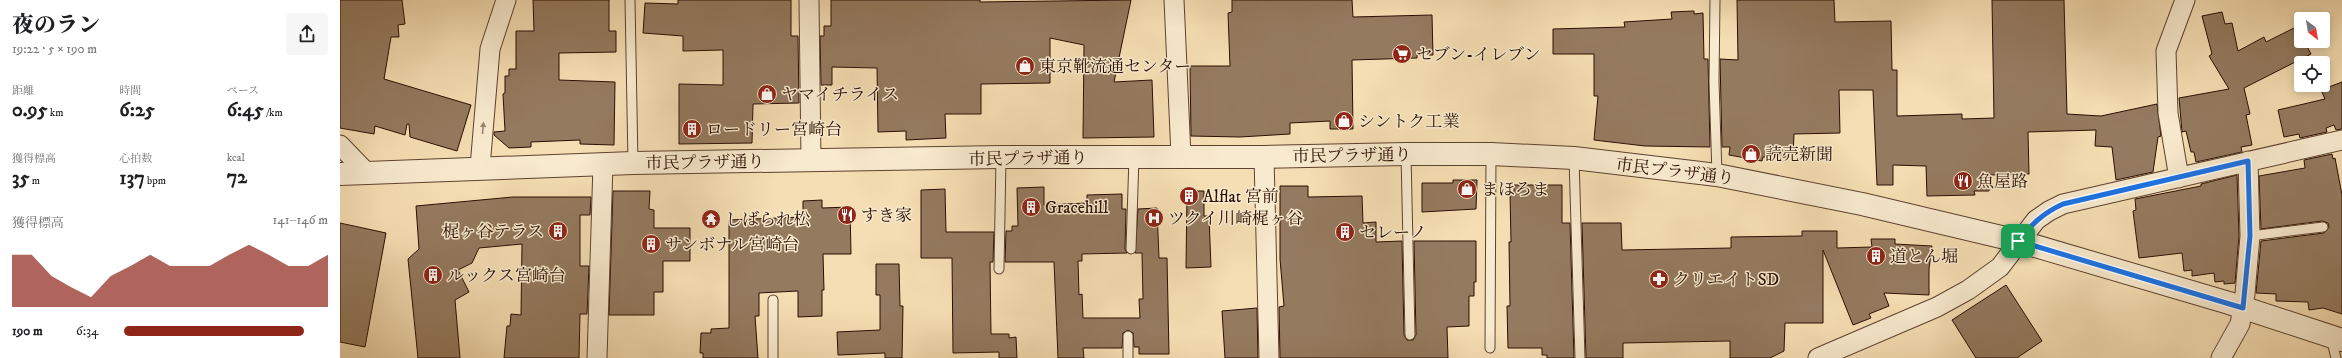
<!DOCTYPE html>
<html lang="ja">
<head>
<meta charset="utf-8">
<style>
	body { margin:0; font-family:"IM FELL DW Pica","Noto Serif JP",serif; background:#f6f6f6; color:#202124; height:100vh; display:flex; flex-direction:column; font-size:15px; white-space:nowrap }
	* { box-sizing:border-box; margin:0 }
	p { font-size:13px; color:#757577 }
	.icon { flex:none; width:22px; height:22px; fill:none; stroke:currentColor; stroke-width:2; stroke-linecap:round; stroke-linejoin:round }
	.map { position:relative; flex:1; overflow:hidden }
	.side { display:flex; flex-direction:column; background:#fff; width:340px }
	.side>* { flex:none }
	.needle { width:26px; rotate:149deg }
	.fabs { position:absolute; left:1954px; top:12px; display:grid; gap:8px }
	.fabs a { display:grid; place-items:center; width:36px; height:36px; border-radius:4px; background:#fff; box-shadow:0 2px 10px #0003; font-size:20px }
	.pin { position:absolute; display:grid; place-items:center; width:34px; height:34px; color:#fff; margin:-17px; border-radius:8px; box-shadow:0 2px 6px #0006 }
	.round { display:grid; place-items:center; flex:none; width:42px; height:42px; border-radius:4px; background:#f6f6f6 }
	.overview { display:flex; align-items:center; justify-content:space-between; height:68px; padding:0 12px }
	h1 { font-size:22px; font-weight:800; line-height:30px }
	.metrics { display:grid; grid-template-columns:repeat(3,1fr); gap:6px; height:68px; padding:4px 12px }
	.metrics div { display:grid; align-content:center }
	.metrics b { font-size:20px; font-weight:800 }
	.metrics small { font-size:11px; font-weight:400 }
	.metrics p { font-size:11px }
	.chart { height:112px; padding:8px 12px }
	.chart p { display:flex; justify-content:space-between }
	.chart svg { width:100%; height:72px; margin-top:4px; fill:#8f2418; opacity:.7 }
	ul { padding:0 12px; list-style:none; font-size:13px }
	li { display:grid; grid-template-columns:64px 48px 1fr; align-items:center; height:30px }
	li i { height:10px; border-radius:5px; background:#8f2418 }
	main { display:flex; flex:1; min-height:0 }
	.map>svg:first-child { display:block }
</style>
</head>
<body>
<main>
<section class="side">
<div class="overview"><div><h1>夜のラン</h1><p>19:22 · 5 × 190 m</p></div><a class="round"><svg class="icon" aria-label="share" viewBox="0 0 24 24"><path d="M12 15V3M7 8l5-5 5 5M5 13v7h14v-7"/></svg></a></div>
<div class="metrics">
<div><p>距離</p><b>0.95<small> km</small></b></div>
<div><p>時間</p><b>6:25</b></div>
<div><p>ペース</p><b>6:45<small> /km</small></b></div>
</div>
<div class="metrics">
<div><p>獲得標高</p><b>35<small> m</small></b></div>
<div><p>心拍数</p><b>137<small> bpm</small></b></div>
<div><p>kcal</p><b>72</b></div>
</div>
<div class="chart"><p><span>獲得標高</span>141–146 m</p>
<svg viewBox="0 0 160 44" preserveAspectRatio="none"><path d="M0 44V12L10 12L20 25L30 32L40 38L50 25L60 19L70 12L80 19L90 19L100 19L110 12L120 6L130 12L140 19L150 19L160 12V44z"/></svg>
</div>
<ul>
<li><b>190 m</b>6:34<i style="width:88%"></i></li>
</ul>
</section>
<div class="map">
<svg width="2002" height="358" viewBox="0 0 2002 358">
	<rect width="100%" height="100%" fill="#f5deb3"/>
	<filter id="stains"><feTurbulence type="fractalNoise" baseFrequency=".005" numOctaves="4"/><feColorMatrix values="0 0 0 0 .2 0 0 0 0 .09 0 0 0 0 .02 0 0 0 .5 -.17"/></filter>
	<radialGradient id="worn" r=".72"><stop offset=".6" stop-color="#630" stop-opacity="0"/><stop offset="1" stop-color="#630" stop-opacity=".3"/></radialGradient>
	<!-- building -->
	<path fill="#947a5f" stroke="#2b0e03" d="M0 0H62L65 24 58 25 59 37H51L44 79 131 105 117 151 70 137 69 124H67L65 135 35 126 34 134 0 128Z
		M193 0H269V31H276V52L219 53V80L275 82 274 145 240 144V140L191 142V147L169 148 154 135V132L165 131 163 94 165 93V76H169V69H176V31H194Z
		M338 0H451V36H458L459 103 413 104 412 143 339 144V84L383 85V50L343 51V36L303 33 305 3 338 4Z
		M491 0H640V2L791 0 774 82 812 80 814 137 743 138 744 45 710 38V83L641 84V114H605L606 138 566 140V131L538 132 537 68 492 67V85H481L480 36H484V26H491Z
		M892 0H1012L1013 17 1092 15 1093 55H1077V58L1012 60 1013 129H990V121L950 123V134L900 137 851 136 850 66H890L888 13 892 12Z
		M1397 0H1494L1495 22 1551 21 1552 70H1557V116L1622 114V119L1654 118 1652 0H1724L1727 114 1761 116 1817 104 1821 136 1818 137 1813 172 1776 180 1772 147 1755 146 1756 130 1688 132 1689 174 1649 175V191H1634L1635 195 1587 196 1586 166 1553 165V185H1537L1533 90H1499L1500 133 1454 134 1453 157H1423L1422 161 1389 155 1390 147H1382L1380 59 1398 60Z
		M1354 11V14L1363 13 1364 59H1368L1370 147 1305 146 1254 140 1258 96H1254V54H1213V29L1285 27 1284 22 1332 19 1331 12Z
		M1882 12 1885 24 1892 23 1898 51 1924 37 1926 42 1956 27 1961 35V41H1964L1971 54 1904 88 1910 114 1906 115 1912 145 1901 147 1902 152 1856 162 1854 152H1851L1846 131 1842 132 1839 98 1889 89 1869 56 1872 54 1862 16Z
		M2002 82V129L1996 130 1994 125 1986 128 1987 132 1960 138 1959 134 1944 137 1938 110 1985 99 1981 90Z
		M1992 154 1993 159 1995 158 2002 195V314L1983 308 1969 310 1968 302 1936 301V294L1916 293 1921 241 1984 233 1989 227 1988 223 1982 221 1921 229 1919 176 1965 168 1964 160Z
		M1897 175 1899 236 1895 283 1884 284V281L1875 282 1874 273 1852 276V270L1844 271 1842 253 1799 258 1793 211 1796 210 1795 199 1861 186V184Z
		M1113 180H1137L1136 209 1082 212V183H1113Z
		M1174 185H1222V223H1230L1234 358H1207V355H1202V348H1168L1167 306H1170L1169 242H1171L1170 192H1174Z
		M940 186H968V197L1022 196 1023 223 1036 222V242L1062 241 1064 335 1067 340H1073L1076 335 1074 241H1136V282H1134V296H1129V326L1107 327 1108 358H940L939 307 944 306 940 259Z
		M704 187V205L747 203V195L782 194V209H786L785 249 787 253 742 254V261H738L739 295 742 294 743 318H800L799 299H803L802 253H795L798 209 817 208 819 258H827L829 354H799V347H794L793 333 788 330 783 333 782 348H743L744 358H718L714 262H665L666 231H672V226H678L677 188Z
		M605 189 606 232H654L653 262H650L651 334H669V338L676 337 677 358H659V352L613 353 612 258H581V190Z
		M273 191H310L309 209 314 210V228H350V261H323V292H314V315H269Z
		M847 191H864V216H869L871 267 846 268Z
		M173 197H251L250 215H240V266H249L247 314H240L239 358H164L167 326H170L171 314 181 315 182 244 139 248 132 263 118 270 129 292 115 300 120 358H78L68 259 79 249 76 206Z
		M482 200V208L510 207 511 254H483L484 290H482V316L458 317V291L419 293V316H415L418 358H363V353H360L361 333H371V329L389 328V220L463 217V201Z
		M0 223 46 233 25 347 0 342Z
		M1242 223H1281L1282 250 1391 248V237L1462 236V231H1497V248L1532 247 1531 239H1555V244L1592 246 1589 269V295L1544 293 1549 306 1529 314 1531 318 1513 325 1483 250V323H1445L1444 351 1430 358H1390V341L1283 343V358H1246Z
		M536 264H559L560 306H563L562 358H545V353L498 355 497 332 540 330V295H536Z
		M1666 285 1702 341 1677 358H1636L1612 320Z
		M917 308 918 358H885L882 311Z"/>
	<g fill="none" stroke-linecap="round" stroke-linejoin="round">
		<defs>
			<path id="service" d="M290 0 293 163
				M1375 0 1374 82 1377 175
				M1066 154 1070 335
				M1234 158 1240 358
				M1910 236 1983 227
				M791 249 794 157
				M659 269 661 157
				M433 300V358
				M788 336V358
				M1991 338 1996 358
				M1150 348 1151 154"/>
			<path id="minor" d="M469 0 471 161
				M834 0 841 156
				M0 145 27 173
				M924 157 929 358
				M140 167 150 49 166 0
				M1839 178 1828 113 1826 51 1845 0
				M257 358 263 164
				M1478 358 1597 307 1628 290 1660 267 1696 220 1709 211 1723 204 2002 140
				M1881 358 1900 324 1905 294 1910 236 1908 161"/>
			<path id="tertiary" d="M0 174 293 163 661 157H924L1066 154H1151L1234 158 1377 175 1522 204 1678 241 1889 303 2002 340"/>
		</defs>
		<!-- service casing -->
		<use href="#service" stroke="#5e422f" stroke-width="11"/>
		<!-- minor casing -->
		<use href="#minor" stroke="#5e422f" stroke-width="21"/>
		<!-- tertiary casing -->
		<use href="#tertiary" stroke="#5e422f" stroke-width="24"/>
		<!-- service -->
		<use href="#service" stroke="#f8eace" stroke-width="9"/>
		<!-- minor -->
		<use href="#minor" stroke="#f8eace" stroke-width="19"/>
		<!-- tertiary -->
		<use href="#tertiary" stroke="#f8eace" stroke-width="22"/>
	</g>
	<!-- one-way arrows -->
	<defs><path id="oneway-solid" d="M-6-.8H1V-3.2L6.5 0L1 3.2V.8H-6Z"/></defs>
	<use fill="#9c8773" href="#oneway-solid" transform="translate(143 128) rotate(-85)"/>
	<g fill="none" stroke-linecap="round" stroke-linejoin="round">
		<defs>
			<path id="route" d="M1908 161 1910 236 1903 308 1678 241C1692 224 1703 213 1723 204Z"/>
		</defs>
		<!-- route casing -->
		<use href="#route" stroke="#fff" stroke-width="8"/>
		<!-- route -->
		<use href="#route" stroke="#1a73e8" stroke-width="5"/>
	</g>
	<!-- icons -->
	<defs>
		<symbol id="supermarket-disc" viewBox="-11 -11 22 22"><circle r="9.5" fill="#8f2418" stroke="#f8eace"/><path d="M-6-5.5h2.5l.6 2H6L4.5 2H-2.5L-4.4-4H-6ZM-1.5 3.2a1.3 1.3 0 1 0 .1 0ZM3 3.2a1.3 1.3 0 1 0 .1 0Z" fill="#fff"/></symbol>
		<symbol id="shop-disc" viewBox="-11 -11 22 22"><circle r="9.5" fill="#8f2418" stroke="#f8eace"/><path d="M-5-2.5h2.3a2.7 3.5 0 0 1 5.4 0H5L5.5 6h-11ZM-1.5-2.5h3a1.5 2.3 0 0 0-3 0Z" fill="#fff"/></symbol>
		<symbol id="building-disc" viewBox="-11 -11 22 22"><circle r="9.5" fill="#8f2418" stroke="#f8eace"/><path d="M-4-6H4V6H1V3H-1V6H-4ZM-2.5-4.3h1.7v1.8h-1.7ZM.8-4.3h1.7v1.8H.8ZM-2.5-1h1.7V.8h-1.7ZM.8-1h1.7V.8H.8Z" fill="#fff"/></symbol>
		<symbol id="restaurant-disc" viewBox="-11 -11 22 22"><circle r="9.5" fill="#8f2418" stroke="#f8eace"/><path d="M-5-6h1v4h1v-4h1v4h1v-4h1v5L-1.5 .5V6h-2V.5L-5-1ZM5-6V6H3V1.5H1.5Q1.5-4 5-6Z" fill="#fff"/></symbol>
		<symbol id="hospital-disc" viewBox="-11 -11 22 22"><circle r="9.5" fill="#8f2418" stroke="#f8eace"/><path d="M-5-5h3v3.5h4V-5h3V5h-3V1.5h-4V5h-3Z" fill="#fff"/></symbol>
		<symbol id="temple-disc" viewBox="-11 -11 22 22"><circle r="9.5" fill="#8f2418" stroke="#f8eace"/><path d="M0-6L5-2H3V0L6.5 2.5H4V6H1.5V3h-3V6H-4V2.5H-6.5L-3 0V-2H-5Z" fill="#fff"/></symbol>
		<symbol id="pharmacy-disc" viewBox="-11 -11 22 22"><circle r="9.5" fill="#8f2418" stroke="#f8eace"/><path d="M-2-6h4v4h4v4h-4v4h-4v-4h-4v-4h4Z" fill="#fff"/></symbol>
	</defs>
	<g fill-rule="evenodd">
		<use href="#supermarket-disc" x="1051" y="43" width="22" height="22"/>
		<use href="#shop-disc" x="674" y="55" width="22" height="22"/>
		<use href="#shop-disc" x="416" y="83" width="22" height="22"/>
		<use href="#shop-disc" x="993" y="110" width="22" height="22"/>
		<use href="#building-disc" x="341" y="118" width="22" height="22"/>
		<use href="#shop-disc" x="1400" y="143" width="22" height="22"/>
		<use href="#restaurant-disc" x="1612" y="170" width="22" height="22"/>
		<use href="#shop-disc" x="1116" y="178" width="22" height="22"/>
		<use href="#building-disc" x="838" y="185" width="22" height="22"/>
		<use href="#building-disc" x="680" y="196" width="22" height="22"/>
		<use href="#restaurant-disc" x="496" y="204" width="22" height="22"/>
		<use href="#hospital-disc" x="803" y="207" width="22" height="22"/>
		<use href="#temple-disc" x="360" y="208" width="22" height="22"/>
		<use href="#building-disc" x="207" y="220" width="22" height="22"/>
		<use href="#building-disc" x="994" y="221" width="22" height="22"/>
		<use href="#building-disc" x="300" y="233" width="22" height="22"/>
		<use href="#building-disc" x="1525" y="245" width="22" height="22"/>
		<use href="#building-disc" x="82" y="264" width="22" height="22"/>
		<use href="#pharmacy-disc" x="1308" y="268" width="22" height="22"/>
	</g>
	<g text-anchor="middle" stroke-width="3" stroke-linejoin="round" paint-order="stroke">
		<!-- poi labels -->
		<g font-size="17" fill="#2b0e03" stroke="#f8eace" text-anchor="start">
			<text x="1076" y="60">セブン-イレブン</text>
			<text x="699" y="72">東京靴流通センター</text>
			<text x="441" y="100">ヤマイチライス</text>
			<text x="1018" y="127">シントク工業</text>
			<text x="366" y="135">ロードリー宮崎台</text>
			<text x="1425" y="160">読売新聞</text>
			<text x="1637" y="187">魚屋路</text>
			<text x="1141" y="195">まほろま</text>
			<text x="863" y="202">Alflat 宮前</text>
			<text x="705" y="213">Gracehill</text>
			<text x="521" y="221">すき家</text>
			<text x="828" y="224">ツクイ川崎梶ヶ谷</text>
			<text x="385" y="225">しばられ松</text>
			<text x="204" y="237" text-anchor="end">梶ヶ谷テラス</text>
			<text x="1019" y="238">セレーノ</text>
			<text x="325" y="250">サンボナル宮崎台</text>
			<text x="1550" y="262">道とん堀</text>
			<text x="107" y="281">ルックス宮崎台</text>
			<text x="1333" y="285">クリエイトSD</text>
		</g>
		<!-- street labels -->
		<g font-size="17" fill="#2b0e03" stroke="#f8eace">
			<text transform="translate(1012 155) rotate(-1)" y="6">市民プラザ通り</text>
			<text transform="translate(688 158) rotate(-1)" y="6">市民プラザ通り</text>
			<text transform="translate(365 162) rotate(-1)" y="6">市民プラザ通り</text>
			<text transform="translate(1335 171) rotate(7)" y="6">市民プラザ通り</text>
		</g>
	</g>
	<rect width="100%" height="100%" filter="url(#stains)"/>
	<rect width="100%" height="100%" fill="url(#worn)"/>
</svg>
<div class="fabs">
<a><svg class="needle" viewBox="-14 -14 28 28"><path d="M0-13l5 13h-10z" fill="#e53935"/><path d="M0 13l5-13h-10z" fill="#757577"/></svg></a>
<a><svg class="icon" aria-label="locate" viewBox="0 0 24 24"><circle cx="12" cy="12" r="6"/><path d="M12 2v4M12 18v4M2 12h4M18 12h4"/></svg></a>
</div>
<div class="pin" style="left:1678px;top:241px;background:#1e9e55"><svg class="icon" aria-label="arrive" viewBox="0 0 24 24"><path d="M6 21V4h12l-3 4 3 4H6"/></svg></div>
</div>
</main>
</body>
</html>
